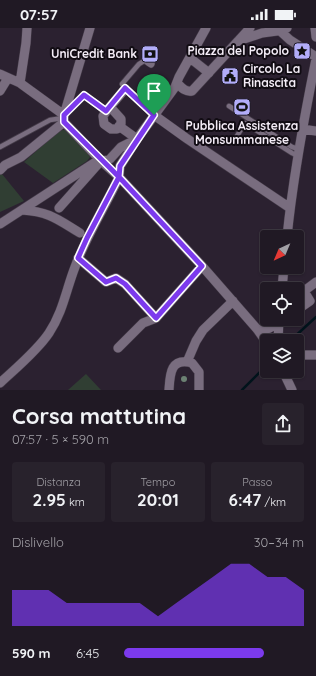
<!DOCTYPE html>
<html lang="it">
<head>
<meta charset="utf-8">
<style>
	body { margin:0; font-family:Quicksand,sans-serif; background:#28222c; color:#f1f3f6; height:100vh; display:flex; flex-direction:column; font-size:15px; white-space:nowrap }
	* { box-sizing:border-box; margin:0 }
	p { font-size:13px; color:#a2a0a6 }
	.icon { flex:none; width:22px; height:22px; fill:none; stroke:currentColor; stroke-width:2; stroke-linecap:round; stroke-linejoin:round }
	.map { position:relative; height:362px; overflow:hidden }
	.details { display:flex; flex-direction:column; background:#201924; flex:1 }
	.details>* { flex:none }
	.needle { width:26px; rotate:224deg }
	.buttons { position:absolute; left:260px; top:202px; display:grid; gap:8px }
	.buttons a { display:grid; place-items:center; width:44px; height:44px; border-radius:4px; background:#201924; box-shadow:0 1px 3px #0004,0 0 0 1px #3d3841; font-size:20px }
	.pin { position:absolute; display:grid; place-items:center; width:34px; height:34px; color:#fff; margin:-41px -17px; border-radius:50% 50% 50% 0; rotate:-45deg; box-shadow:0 0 4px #0007 }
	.pin .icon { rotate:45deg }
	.round { display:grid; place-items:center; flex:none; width:42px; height:42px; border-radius:4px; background:#28222c }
	.head { display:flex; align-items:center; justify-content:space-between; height:68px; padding:0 12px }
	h1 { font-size:22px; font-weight:700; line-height:30px }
	.metrics { display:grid; grid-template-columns:repeat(3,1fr); gap:6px; height:68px; padding:4px 12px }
	.metrics div { display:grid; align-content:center; border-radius:4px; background:#28222c; text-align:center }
	.metrics b { font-size:17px; font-weight:700 }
	.metrics small { font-size:11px; font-weight:400 }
	.metrics p { font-size:11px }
	.chart { height:112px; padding:8px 12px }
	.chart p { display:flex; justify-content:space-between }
	.chart svg { width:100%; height:72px; margin-top:4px; fill:#7c3aed; opacity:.7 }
	ul { padding:0 12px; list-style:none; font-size:13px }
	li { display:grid; grid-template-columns:64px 48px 1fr; align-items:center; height:30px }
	li i { height:10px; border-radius:5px; background:#7c3aed }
	.status { display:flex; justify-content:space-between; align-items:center; height:28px; padding:0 20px; background:#201924; direction:ltr }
	.status svg { height:11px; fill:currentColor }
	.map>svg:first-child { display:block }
</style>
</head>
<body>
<div class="status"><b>07:57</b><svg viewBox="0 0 49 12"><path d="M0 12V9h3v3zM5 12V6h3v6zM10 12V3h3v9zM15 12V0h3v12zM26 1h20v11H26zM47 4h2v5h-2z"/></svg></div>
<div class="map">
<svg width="316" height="362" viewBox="0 0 316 362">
	<rect width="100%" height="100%" fill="#2b2130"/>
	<!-- green -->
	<path fill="#303e33" d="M63 102H66L89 125 90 129 87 133 53 155 24 134 59 103Z
		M0 146H2L24 173 0 184Z
		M86 346 101 362H68Z"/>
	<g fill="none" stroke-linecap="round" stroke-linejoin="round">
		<!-- stream -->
		<path stroke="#00131b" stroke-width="2.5" d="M290 313 316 289
			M242 362 266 338"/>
		<defs>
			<path id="service" d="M148 34 144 33 139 36 122 56 125 61 154 87
				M229 78 292 119 299 121
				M67 84 84 67 94 74
				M237 108 245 95 292 125 298 128
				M0 119 50 92 63 90"/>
			<path id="pedestrian" d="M148 34 151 36
				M94 74 105 83"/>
			<path id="minor" d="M315 0 316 9
				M279 2 290 12 316 29
				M239 12 250 0
				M190 30 209 45
				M0 46 20 55 64 87
				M20 55 26 15 27 0
				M177 55C182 60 185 64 192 63L238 13 262 5 277 3 287 0
				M0 63 8 50
				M108 81H112L121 91V96L117 101H111L104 96 103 88Z
				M108 81 125 61
				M154 87 186 110 290 180
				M64 94 101 133 119 149 202 238 257 301 267 315
				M64 94V87L90 0
				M302 101 316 103
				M0 142 5 137 21 129 64 94
				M59 180 99 135
				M22 182C50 184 57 191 80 205
				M0 196 94 135 110 131 121 119 137 111 175 59 179 49 206 0
				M287 209C293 149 304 90 316 31
				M78 230 106 254 116 250 125 256 156 290
				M282 261 284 239
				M297 282 310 273 304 263 316 254
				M257 301C269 302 270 301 279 292
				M278 313 279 291
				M118 320 143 295 156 290 202 238
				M297 327H316
				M187 334 196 313 203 302 233 273
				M283 343 292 362
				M0 355C16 340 37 323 49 305 63 284 66 262 75 239 86 208 105 179 119 149L120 138 137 111 119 98
				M169 362C170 347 170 329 192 335L199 344V362"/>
		</defs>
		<!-- service casing -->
		<use href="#service" stroke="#453c49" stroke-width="6"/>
		<!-- pedestrian casing -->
		<use href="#pedestrian" stroke="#453c49" stroke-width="8"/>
		<!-- minor casing -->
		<use href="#minor" stroke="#453c49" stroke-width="10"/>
		<!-- service -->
		<use href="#service" stroke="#796d7f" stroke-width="4.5"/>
		<!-- pedestrian -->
		<use href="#pedestrian" stroke="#796d7f" stroke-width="7"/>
		<!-- minor -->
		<use href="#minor" stroke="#796d7f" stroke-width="9"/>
	</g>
	<!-- trees -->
	<circle fill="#6c8173" cx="184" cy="351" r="3"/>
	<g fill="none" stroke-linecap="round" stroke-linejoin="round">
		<defs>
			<path id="route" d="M154 87 125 60 106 83 84 67 64 87V94L119 149 202 238 156 290 125 256 116 250 106 254 78 230 87 210 119 149 120 138 154 87"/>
		</defs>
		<!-- route casing -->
		<use href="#route" stroke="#fff" stroke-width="8"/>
		<!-- route -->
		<use href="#route" stroke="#7c3aed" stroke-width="5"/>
	</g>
	<!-- icons -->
	<defs>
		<symbol id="sight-square" viewBox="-11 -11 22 22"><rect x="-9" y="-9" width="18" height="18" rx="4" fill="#b2adf9" stroke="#110c13"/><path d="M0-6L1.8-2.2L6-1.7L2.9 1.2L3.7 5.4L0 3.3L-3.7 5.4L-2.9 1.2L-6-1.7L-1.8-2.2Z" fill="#111"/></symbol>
		<symbol id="bank-square" viewBox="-11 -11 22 22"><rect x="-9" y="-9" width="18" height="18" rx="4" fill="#b2adf9" stroke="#110c13"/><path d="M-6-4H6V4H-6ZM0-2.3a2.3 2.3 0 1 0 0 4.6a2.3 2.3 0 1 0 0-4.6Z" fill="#111"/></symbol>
		<symbol id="civic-square" viewBox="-11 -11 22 22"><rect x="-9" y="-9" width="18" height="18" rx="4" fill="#b2adf9" stroke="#110c13"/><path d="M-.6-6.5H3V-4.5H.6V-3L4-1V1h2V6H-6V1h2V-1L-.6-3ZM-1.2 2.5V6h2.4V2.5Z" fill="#111"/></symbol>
		<symbol id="stadium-square" viewBox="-11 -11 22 22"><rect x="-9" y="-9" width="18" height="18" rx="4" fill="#b2adf9" stroke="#110c13"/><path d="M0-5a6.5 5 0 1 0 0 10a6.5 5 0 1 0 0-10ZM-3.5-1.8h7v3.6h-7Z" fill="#111"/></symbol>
	</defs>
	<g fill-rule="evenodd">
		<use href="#sight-square" x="292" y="13" width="20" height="20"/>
		<use href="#bank-square" x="140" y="16" width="20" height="20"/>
		<use href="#civic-square" x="220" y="38" width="20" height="20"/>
		<use href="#stadium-square" x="232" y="69" width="20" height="20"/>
	</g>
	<g text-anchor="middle" stroke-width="4" stroke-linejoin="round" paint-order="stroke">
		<!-- poi labels -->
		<g font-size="12" font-weight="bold" fill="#f4edf7" stroke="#110c13" text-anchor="end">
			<text x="289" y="27">Piazza del Popolo</text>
			<text x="137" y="30">UniCredit Bank</text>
			<text x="243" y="45" text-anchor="start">Circolo La<tspan x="243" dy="14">Rinascita</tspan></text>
			<text x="242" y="102" text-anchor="middle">Pubblica Assistenza<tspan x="242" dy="14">Monsummanese</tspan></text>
		</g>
	</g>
</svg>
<div class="buttons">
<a><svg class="needle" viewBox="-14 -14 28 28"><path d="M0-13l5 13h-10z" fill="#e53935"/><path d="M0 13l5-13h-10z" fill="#a2a0a6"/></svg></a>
<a><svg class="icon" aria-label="locate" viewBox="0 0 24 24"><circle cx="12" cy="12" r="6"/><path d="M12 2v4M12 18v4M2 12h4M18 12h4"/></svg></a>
<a><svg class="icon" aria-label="layers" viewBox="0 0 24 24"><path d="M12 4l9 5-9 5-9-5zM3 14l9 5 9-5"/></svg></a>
</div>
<div class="pin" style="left:154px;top:87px;background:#1e9e55"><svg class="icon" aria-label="arrive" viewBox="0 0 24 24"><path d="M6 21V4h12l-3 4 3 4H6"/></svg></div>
</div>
<section class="details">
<div class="head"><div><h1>Corsa mattutina</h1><p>07:57 · 5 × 590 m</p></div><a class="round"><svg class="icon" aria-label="share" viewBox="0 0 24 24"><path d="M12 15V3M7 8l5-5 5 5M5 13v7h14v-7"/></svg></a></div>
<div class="metrics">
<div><p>Distanza</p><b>2.95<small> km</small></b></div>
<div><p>Tempo</p><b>20:01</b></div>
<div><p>Passo</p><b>6:47<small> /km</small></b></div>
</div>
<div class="chart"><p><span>Dislivello</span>30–34 m</p>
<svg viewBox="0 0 160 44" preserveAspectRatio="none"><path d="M0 44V22L10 22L20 22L30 30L40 30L50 30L60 30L70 30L80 38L90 30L100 22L110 14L120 6L130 6L140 14L150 14L160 22V44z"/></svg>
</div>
<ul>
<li><b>590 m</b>6:45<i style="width:78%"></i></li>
</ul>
</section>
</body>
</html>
